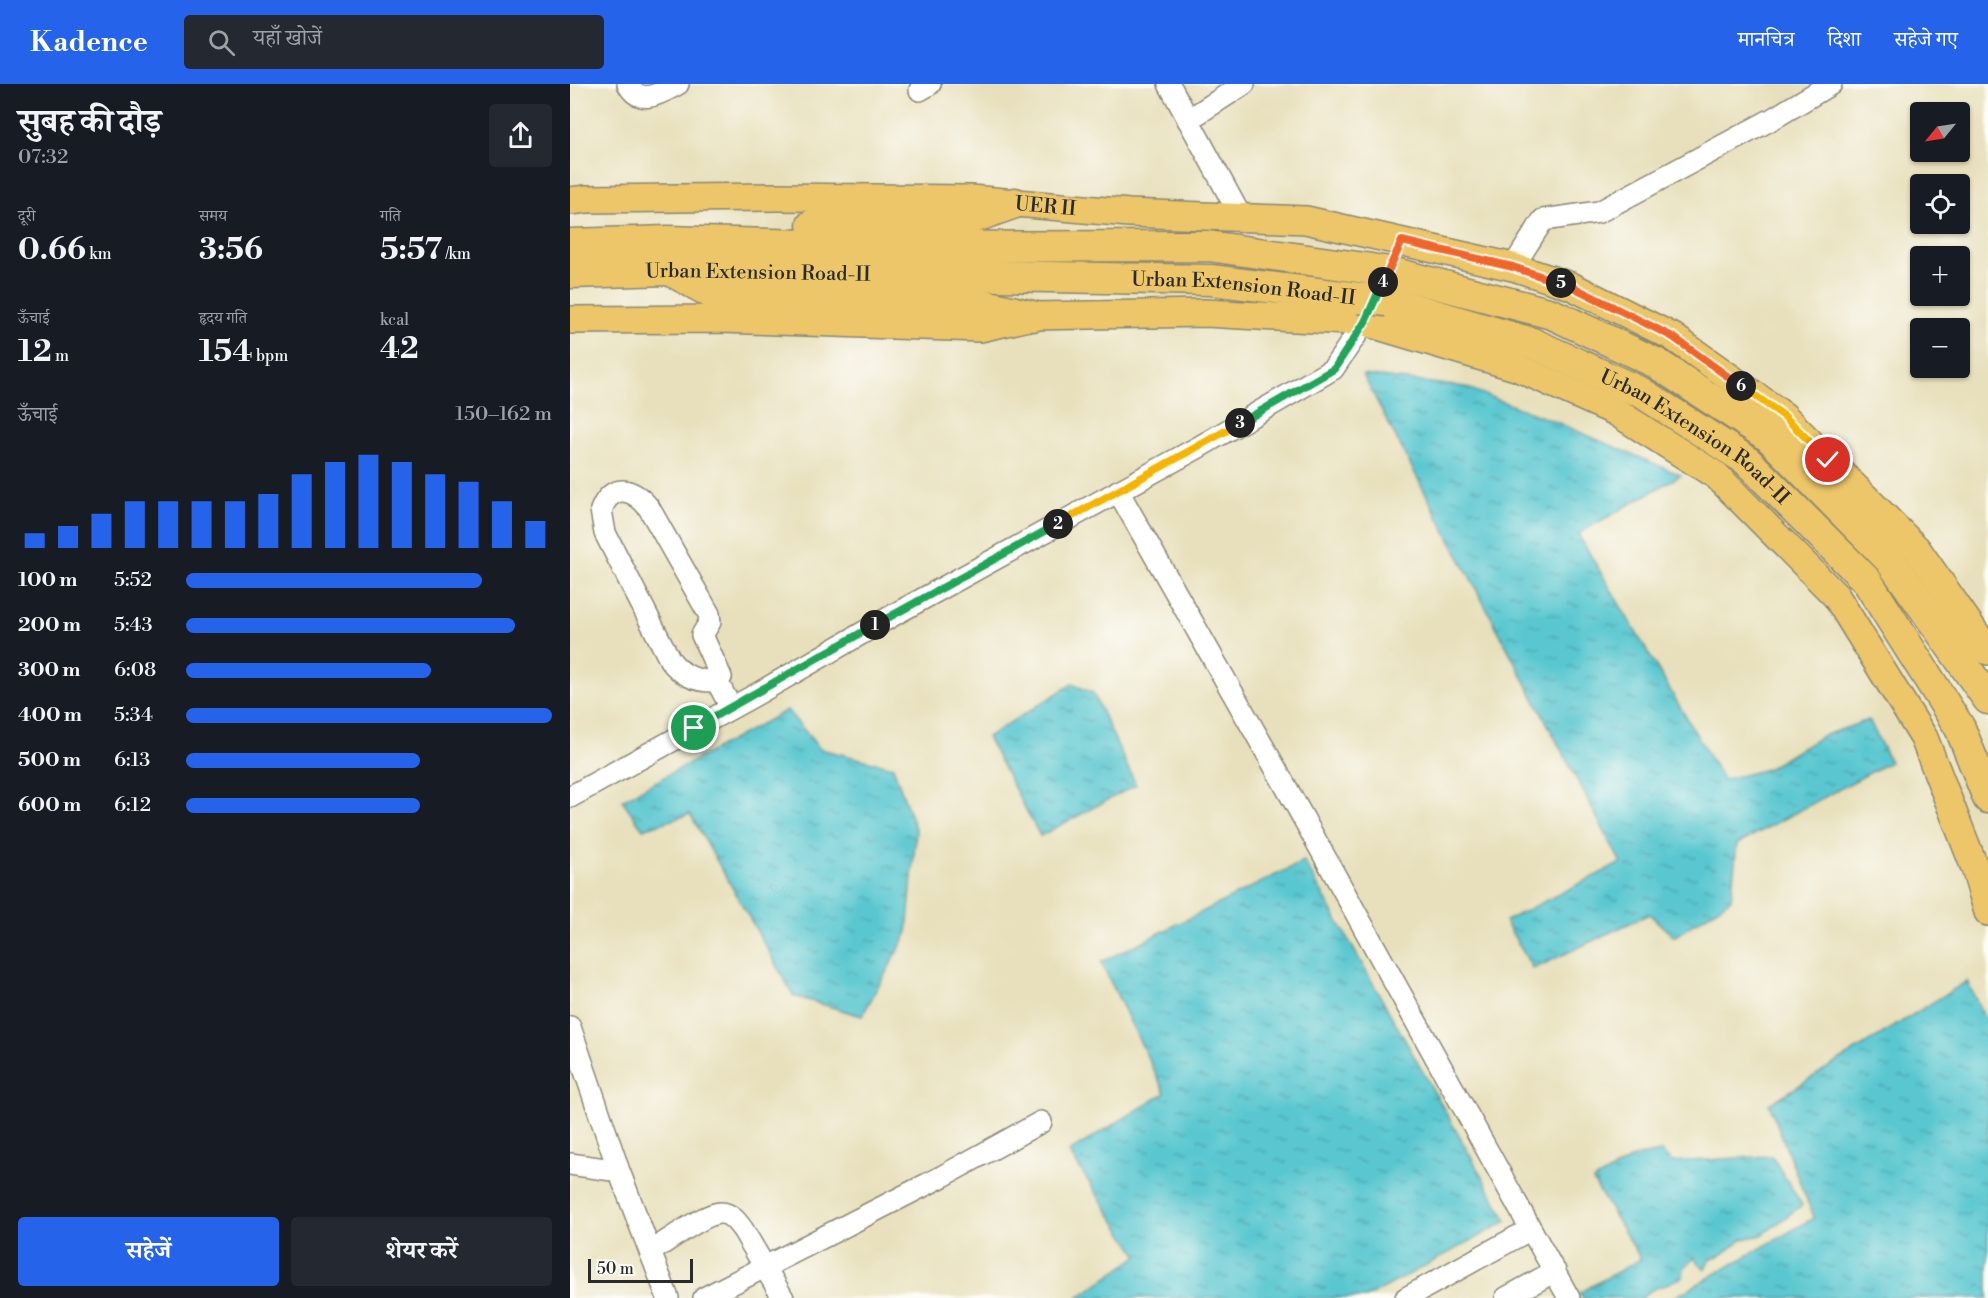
<!DOCTYPE html>
<html lang="hi">
<head>
<meta charset="utf-8">
<style>
	body { margin:0; font-family:"Libre Bodoni","Noto Serif Devanagari",serif; background:#242831; color:#f1f3f6; height:100vh; display:flex; flex-direction:column; font-size:22px; white-space:nowrap }
	* { box-sizing:border-box; margin:0 }
	p { font-size:20px; color:#9ea1a6 }
	.icon { flex:none; width:33px; height:33px; fill:none; stroke:currentColor; stroke-width:2; stroke-linecap:round; stroke-linejoin:round }
	.map { position:relative; flex:1; overflow:hidden }
	.panel { display:flex; flex-direction:column; background:#171b24; width:570px }
	.panel>* { flex:none }
	.needle { width:39px; rotate:240deg }
	.fabs { position:absolute; left:1340px; top:18px; display:grid; gap:12px }
	.fabs a { display:grid; place-items:center; width:60px; height:60px; border-radius:6px; background:#171b24; box-shadow:0 2px 4px #0004; font-size:30px }
	.scale { position:absolute; left:18px; bottom:15px; width:105px; box-sizing:border-box; padding-left:6px; border:3px solid #2b2b2b; border-top:0; font-size:16px; line-height:21px; white-space:nowrap; color:#2b2b2b; -webkit-text-stroke:4px #fdfcf7; paint-order:stroke }
	.pin { position:absolute; display:grid; place-items:center; width:51px; height:51px; color:#fff; margin:-26px; border:3px solid #fff; border-radius:50%; box-shadow:0 2px 6px #0007 }
	.km { position:absolute; width:30px; height:30px; margin:-15px; border-radius:50%; background:#222; color:#fff; font-size:16px; line-height:30px; text-align:center }
	.round { display:grid; place-items:center; flex:none; width:63px; height:63px; border-radius:6px; background:#242831 }
	.headline { display:flex; align-items:center; justify-content:space-between; height:102px; padding:0 18px }
	h1 { font-size:33px; font-weight:700; line-height:45px }
	.stats { display:grid; grid-template-columns:repeat(3,1fr); gap:9px; height:102px; padding:6px 18px }
	.stats div { display:grid; align-content:center }
	.stats b { font-size:30px; font-weight:700 }
	.stats small { font-size:16px; font-weight:400 }
	.stats p { font-size:16px }
	.chart { height:168px; padding:12px 18px }
	.chart p { display:flex; justify-content:space-between }
	.chart svg { width:100%; height:108px; margin-top:6px; stroke:#2563eb; stroke-width:6 }
	.button { display:flex; gap:12px; margin-top:auto; padding:12px 18px }
	.button a { flex:1; height:69px; border-radius:6px; background:#2563eb; color:#fff; font-size:24px; font-weight:700; line-height:69px; text-align:center }
	.button a+a { background:#242831; color:#f1f3f6 }
	ul { padding:0 18px; list-style:none; font-size:20px }
	li { display:grid; grid-template-columns:96px 72px 1fr; align-items:center; height:45px }
	li i { height:15px; border-radius:8px; background:#2563eb }
	header { display:flex; align-items:center; gap:36px; box-sizing:border-box; height:84px; padding:0 30px; background:#2563eb; color:#fff }
	header strong { font-size:28px }
	nav { display:flex; gap:33px; margin-inline-start:auto; font-size:21px }
	.search { width:420px; height:54px; background:#242831; display:flex; align-items:center; gap:15px; box-sizing:border-box; padding:0 21px; border-radius:6px; color:#9ea1a6; font-size:22px }
	main { display:flex; flex:1; min-height:0 }
	.map>svg:first-child { display:block }
</style>
</head>
<body>
<header>
<strong>Kadence</strong>
<div class="search"><svg class="icon" aria-label="search" viewBox="0 0 24 24"><circle cx="10" cy="10" r="6"/><path d="M15 15l6 6"/></svg>यहाँ खोजें</div>
<nav><a>मानचित्र</a><a>दिशा</a><a>सहेजे गए</a></nav>
</header>
<main>
<section class="panel">
<div class="headline"><div><h1>सुबह की दौड़</h1><p>07:32</p></div><a class="round"><svg class="icon" aria-label="share" viewBox="0 0 24 24"><path d="M12 15V3M7 8l5-5 5 5M5 13v7h14v-7"/></svg></a></div>
<div class="stats">
<div><p>दूरी</p><b>0.66<small> km</small></b></div>
<div><p>समय</p><b>3:56</b></div>
<div><p>गति</p><b>5:57<small> /km</small></b></div>
</div>
<div class="stats">
<div><p>ऊँचाई</p><b>12<small> m</small></b></div>
<div><p>हृदय गति</p><b>154<small> bpm</small></b></div>
<div><p>kcal</p><b>42</b></div>
</div>
<div class="chart"><p><span>ऊँचाई</span>150–162 m</p>
<svg viewBox="0 0 160 44" preserveAspectRatio="none"><path d="M5 44V38M15 44V35M25 44V30M35 44V25M45 44V25M55 44V25M65 44V25M75 44V22M85 44V14M95 44V9M105 44V6M115 44V9M125 44V14M135 44V17M145 44V25M155 44V33"/></svg>
</div>
<ul>
<li><b>100 m</b>5:52<i style="width:81%"></i></li>
<li><b>200 m</b>5:43<i style="width:90%"></i></li>
<li><b>300 m</b>6:08<i style="width:67%"></i></li>
<li><b>400 m</b>5:34<i style="width:100%"></i></li>
<li><b>500 m</b>6:13<i style="width:64%"></i></li>
<li><b>600 m</b>6:12<i style="width:64%"></i></li>
</ul>
<div class="button"><a>सहेजें</a><a>शेयर करें</a></div>
</section>
<div class="map">
<svg width="1418" height="1214" viewBox="0 0 1418 1214">
	<defs>
		<pattern id="water-ripples" width="26" height="14" patternUnits="userSpaceOnUse" patternTransform="scale(1.5)"><rect width="26" height="14" fill="#5ac7d0"/><path d="M2 4q2-2 4 0t4 0M15 11q2-2 4 0t4 0" fill="none" stroke="#4ba2a9"/></pattern>
	</defs>
	<rect width="100%" height="100%" fill="#fdfcf7"/>
	<filter id="ink" filterUnits="userSpaceOnUse"><feTurbulence type="fractalNoise" baseFrequency=".0167" numOctaves="2"/><feDisplacementMap in="SourceGraphic" scale="12" xChannelSelector="R" yChannelSelector="G"/><feConvolveMatrix kernelMatrix="1 2 1 2 8 2 1 2 1" color-interpolation-filters="sRGB"/></filter>
	<filter id="wash" filterUnits="userSpaceOnUse"><feTurbulence type="fractalNoise" baseFrequency=".008" numOctaves="4" result="noise"/><feDisplacementMap in="SourceGraphic" scale="24" xChannelSelector="R" yChannelSelector="G"/><feGaussianBlur stdDeviation="1.35" result="paint"/><feColorMatrix in="noise" values="0 0 0 0 0 0 0 0 0 0 0 0 0 0 0 0 0 1.4 0 .05"/><feComposite in="paint" operator="in"/></filter>
	<g filter="url(#wash)">
		<rect width="100%" height="100%" fill="#e8e0bc"/>
		<!-- water -->
		<path fill="url(#water-ripples)" stroke="#42797e" stroke-width="1.5" d="M793 291 895 303 988 339 1111 391 1008 450 1153 696 1197 685 1252 652 1299 636 1320 678 1167 760 1161 815 1104 853 1079 830 963 885 935 837 1051 779Z
			M502 600 523 609 566 701 470 752 417 653Z
			M217 626 250 665 323 683 346 747 337 850 292 932 224 912 120 730 73 745 52 716Z
			M734 777 937 1137 796 1214H507L568 1172 499 1068 595 1009 531 878Z
			M1397 897 1418 941V1214H1103L1244 1134 1199 1020Z
			M1091 1068 1102 1078 1202 1072 1232 1121 1192 1151 1173 1155 1153 1170 1140 1175 1135 1185 1124 1174 1114 1184 1113 1193 1077 1208 1073 1214H1013L1009 1209 1071 1175 1023 1097 1064 1073Z"/>
	</g>
	<g filter="url(#ink)">
		<g fill="none" stroke-linecap="round" stroke-linejoin="round">
			<defs>
				<path id="minor" d="M58 0C70 23 91 9 108 0
					M599 0 671 133
					M350 6 360 0
					M618 36 674 0
					M943 183 973 136 1029 128 1204 34 1261 0
					M548 407 715 701 999 1214
					M147 597 151 593 132 551 140 538 139 530 79 424C63 404 42 398 31 426L35 449 100 576C112 592 127 598 147 597L161 624
					M0 713 187 610 327 529 629 363 763 285 795 238 800 227
					M0 943 49 1087 98 1214
					M0 1080 49 1087
					M80 1168C95 1159 136 1128 151 1129 161 1129 168 1139 173 1146L213 1214
					M134 1214 373 1092 471 1038
					M836 1214 961 1145
					M936 1214 985 1187"/>
				<g id="major">
					<path id="s1" d="M0 117 17 115 209 113 401 115 559 129 736 136 943 183 1001 202 1103 253 1214 332 1347 465 1418 567"/>
					<path d="M0 236 151 235 410 244 463 232 636 229 795 238 946 283 1046 328 1147 392 1266 512 1354 654 1405 784 1418 828"/>
				</g>
				<g id="highway">
					<path d="M242 141H276L394 137 445 119"/>
					<path d="M0 160 98 157 306 163 638 162 795 184"/>
					<path id="s2" d="M0 189 100 186 641 196 789 214"/>
					<path d="M105 189 145 211 406 219 463 232"/>
					<path d="M825 189 982 230 1086 279 1199 353 1320 476 1418 615"/>
					<path id="s3" d="M817 217 962 259 1072 309 1176 376 1297 497 1390 644 1418 714"/>
				</g>
			</defs>
			<!-- minor casing -->
			<use href="#minor" stroke="#8a8674" stroke-width="24"/>
			<!-- major casing -->
			<use href="#major" stroke="#8a8674" stroke-width="30"/>
			<!-- highway casing -->
			<use href="#highway" stroke="#8a8674" stroke-width="33"/>
			<!-- minor -->
			<use href="#minor" stroke="#fff" stroke-width="21"/>
			<!-- major -->
			<use href="#major" stroke="#ecc669" stroke-width="27"/>
			<!-- highway -->
			<use href="#highway" stroke="#ecc669" stroke-width="30"/>
			<defs>
				<path id="highway-bridge" d="M795 184 825 189
					M789 214 817 217"/>
			</defs>
			<!-- highway-bridge casing -->
			<use href="#highway-bridge" stroke="#8a8674" stroke-width="33" stroke-linecap="butt"/>
			<!-- highway-bridge -->
			<use href="#highway-bridge" stroke="#ecc669" stroke-width="30"/>
		</g>
	</g>
	<g fill="none" stroke-linecap="round" stroke-linejoin="round" filter="url(#ink)">
		<defs>
			<path id="split-1" d="M124 644 305 541"/>
			<path id="split-2" d="M305 541 488 440"/>
			<path id="split-3" d="M488 440 670 339"/>
			<path id="split-4" d="M670 339 764 285 795 238 813 198"/>
			<path id="split-5" d="M813 198 832 157 943 183 991 199"/>
			<path id="split-6" d="M991 199 1001 202 1103 253 1171 302"/>
			<path id="split-7" d="M1171 302 1214 332 1258 376"/>
		</defs>
		<!-- split-1 casing -->
		<use href="#split-1" stroke="#fff" stroke-width="12"/>
		<!-- split-2 casing -->
		<use href="#split-2" stroke="#fff" stroke-width="12"/>
		<!-- split-3 casing -->
		<use href="#split-3" stroke="#fff" stroke-width="12"/>
		<!-- split-4 casing -->
		<use href="#split-4" stroke="#fff" stroke-width="12"/>
		<!-- split-5 casing -->
		<use href="#split-5" stroke="#fff" stroke-width="12"/>
		<!-- split-6 casing -->
		<use href="#split-6" stroke="#fff" stroke-width="12"/>
		<!-- split-7 casing -->
		<use href="#split-7" stroke="#fff" stroke-width="12"/>
		<!-- split-1 -->
		<use href="#split-1" stroke="#22a559" stroke-width="8"/>
		<!-- split-2 -->
		<use href="#split-2" stroke="#22a559" stroke-width="8"/>
		<!-- split-3 -->
		<use href="#split-3" stroke="#f5b400" stroke-width="8"/>
		<!-- split-4 -->
		<use href="#split-4" stroke="#22a559" stroke-width="8"/>
		<!-- split-5 -->
		<use href="#split-5" stroke="#f0652b" stroke-width="8"/>
		<!-- split-6 -->
		<use href="#split-6" stroke="#f0652b" stroke-width="8"/>
		<!-- split-7 -->
		<use href="#split-7" stroke="#f5b400" stroke-width="8"/>
	</g>
	<g text-anchor="middle" stroke-width="4.5" stroke-linejoin="round" paint-order="stroke">
		<!-- street labels -->
		<g font-size="20" fill="#2b2b2b" stroke="#fdfcf7">
			<text dy="7" stroke="none"><textPath href="#s1" startOffset="476">UER II</textPath></text>
			<text dy="7" stroke="none"><textPath href="#s2" startOffset="188">Urban Extension Road-II</textPath></text>
			<text dy="7" stroke="none"><textPath href="#s2" startOffset="674">Urban Extension Road-II</textPath></text>
			<text dy="7" stroke="none"><textPath href="#s3" startOffset="340">Urban Extension Road-II</textPath></text>
		</g>
	</g>
</svg>
<div class="fabs">
<a><svg class="needle" viewBox="-14 -14 28 28"><path d="M0-13l5 13h-10z" fill="#e53935"/><path d="M0 13l5-13h-10z" fill="#9ea1a6"/></svg></a>
<a><svg class="icon" aria-label="locate" viewBox="0 0 24 24"><circle cx="12" cy="12" r="6"/><path d="M12 2v4M12 18v4M2 12h4M18 12h4"/></svg></a>
<a>+</a>
<a>−</a>
</div>
<div class="scale">50 m</div>
<div class="pin" style="left:124px;top:644px;background:#1e9e55"><svg class="icon" aria-label="arrive" viewBox="0 0 24 24"><path d="M6 21V4h12l-3 4 3 4H6"/></svg></div>
<div class="pin" style="left:1258px;top:376px;background:#d93025"><svg class="icon" aria-label="check" viewBox="0 0 24 24"><path d="M5 12l5 5 9-10"/></svg></div>
<b class="km" style="left:305px;top:541px">1</b>
<b class="km" style="left:488px;top:440px">2</b>
<b class="km" style="left:670px;top:339px">3</b>
<b class="km" style="left:813px;top:198px">4</b>
<b class="km" style="left:991px;top:199px">5</b>
<b class="km" style="left:1171px;top:302px">6</b>
</div>
</main>
</body>
</html>
